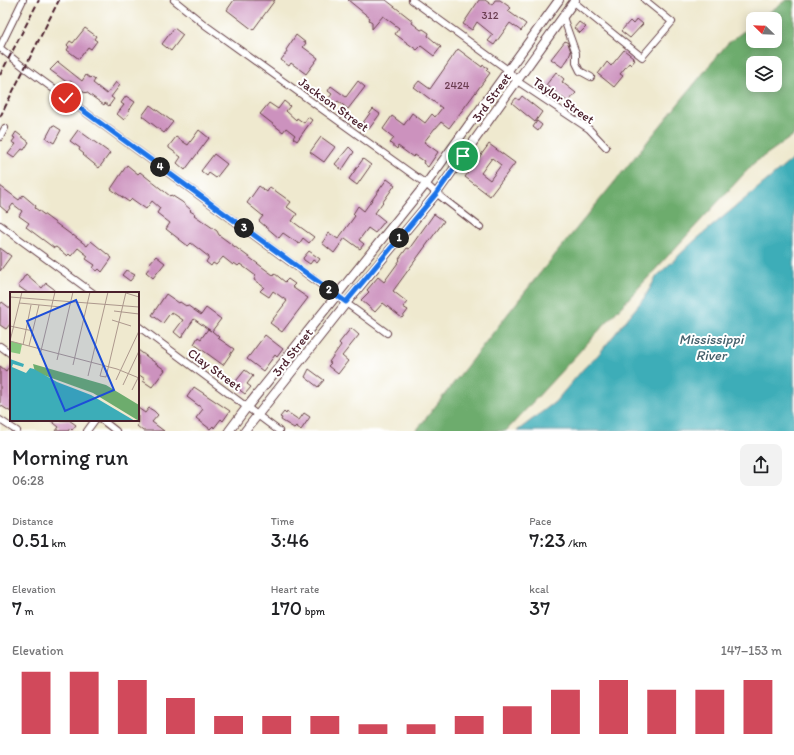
<!DOCTYPE html>
<html lang="en">
<head>
<meta charset="utf-8">
<style>
	body { margin:0; font-family:Itim,sans-serif; background:#f2f2f2; color:#202124; height:100vh; display:flex; flex-direction:column; font-size:15px; white-space:nowrap }
	* { box-sizing:border-box; margin:0 }
	p { font-size:13px; color:#757577 }
	.icon { flex:none; width:22px; height:22px; fill:none; stroke:currentColor; stroke-width:2; stroke-linecap:round; stroke-linejoin:round }
	.map { position:relative; height:431px; overflow:hidden }
	.details { display:flex; flex-direction:column; background:#fff; flex:1 }
	.details>* { flex:none }
	.needle { width:26px; rotate:293deg }
	.buttons { position:absolute; left:746px; top:12px; display:grid; gap:8px }
	.buttons a { display:grid; place-items:center; width:36px; height:36px; border-radius:8px; background:#fff; box-shadow:0 2px 10px #0003; font-size:20px }
	.pin { position:absolute; display:grid; place-items:center; width:34px; height:34px; color:#fff; margin:-17px; border:2px solid #fff; border-radius:50%; box-shadow:0 1px 4px #0007 }
	.km { position:absolute; width:20px; height:20px; margin:-10px; border-radius:50%; background:#222; color:#fff; font-size:11px; line-height:20px; text-align:center }
	.round { display:grid; place-items:center; flex:none; width:42px; height:42px; border-radius:8px; background:#f2f2f2 }
	.summary { display:flex; align-items:center; justify-content:space-between; height:68px; padding:0 12px }
	h1 { font-size:22px; font-weight:600; line-height:30px }
	.metrics { display:grid; grid-template-columns:repeat(3,1fr); gap:6px; height:68px; padding:4px 12px }
	.metrics div { display:grid; align-content:center }
	.metrics b { font-size:20px; font-weight:600 }
	.metrics small { font-size:11px; font-weight:400 }
	.metrics p { font-size:11px }
	.chart { height:112px; padding:8px 12px }
	.chart p { display:flex; justify-content:space-between }
	.chart svg { width:100%; height:72px; margin-top:4px; stroke:#d1495b; stroke-width:6 }
	.map>svg:first-child { display:block }
</style>
</head>
<body>
<div class="map">
<svg width="794" height="431" viewBox="0 0 794 431">
	<rect width="100%" height="100%" fill="#fff"/>
	<filter id="ink" filterUnits="userSpaceOnUse"><feTurbulence type="fractalNoise" baseFrequency=".025" numOctaves="2"/><feDisplacementMap in="SourceGraphic" scale="8" xChannelSelector="R" yChannelSelector="G"/><feConvolveMatrix kernelMatrix="1 2 1 2 8 2 1 2 1" color-interpolation-filters="sRGB"/></filter>
	<filter id="wash" filterUnits="userSpaceOnUse"><feTurbulence type="fractalNoise" baseFrequency=".012" numOctaves="4" result="noise"/><feDisplacementMap in="SourceGraphic" scale="16" xChannelSelector="R" yChannelSelector="G"/><feGaussianBlur stdDeviation="0.9" result="paint"/><feColorMatrix in="noise" values="0 0 0 0 0 0 0 0 0 0 0 0 0 0 0 0 0 1.4 0 .05"/><feComposite in="paint" operator="in"/></filter>
	<g filter="url(#wash)">
		<rect width="100%" height="100%" fill="#efe9cf"/>
		<!-- forest -->
		<path fill="#6dac6d" stroke="#5c664c" fill-rule="evenodd" d="M786 0H794V135L754 163 506 431H416L532 283 727 44 753 24V41H775V19H760ZM753 63H775V85H753Z"/>
		<!-- water -->
		<path fill="#3cadb8" stroke="#436672" d="M794 158V431H517L555 402 584 368 598 355 644 298 657 276 693 242Z"/>
		<g id="blocks">
			<!-- building -->
			<path fill="#cc92be" fill-rule="evenodd" d="M234 0H275L253 30 227 10Z
				M348 0H386L413 21 412 23 421 30 423 29 429 33 428 36 441 47 434 56 421 46 417 50 395 34 399 28 383 16 372 29V22L369 20 370 18Z
				M479 0H485L492 5 495 0H500L511 8 508 11 526 24 521 31 510 23 494 45 488 41 493 35 477 22 472 30 463 24Z
				M637 19 643 24 630 38 621 31 630 21 633 24Z
				M579 22 586 27 580 33 574 28Z
				M85 28 96 36 94 39 97 41 91 49 88 47 79 59 67 50 69 47 67 45 70 41 73 43Z
				M174 28 183 35 171 51 162 44Z
				M296 35 306 43 303 47 318 58 306 74 291 63 289 66 281 60 287 52 286 50Z
				M565 41 568 43 571 52 568 59 562 67 551 59Z
				M458 49 482 67 483 65 488 68 486 70 490 73 449 128 441 122 436 128H435L424 142 438 152 428 167 423 163 424 161 415 155 413 157 398 146 397 149 390 143 394 138 383 129 392 116 404 125 412 113 425 123 432 114 435 117 442 108 414 87 419 81 430 89Z
				M624 50 633 57 632 58 635 60 631 65 629 63 620 74 623 76 614 87 598 74 607 62 611 66Z
				M58 62 82 81 86 75 90 78 91 77 95 80 93 83 107 94 116 82 120 85 111 97 114 99 109 106 105 103 104 105 86 92 85 93 70 81 68 83 61 78 50 70Z
				M556 72 564 79 562 82 576 93 568 102 546 85Z
				M358 81 365 87 348 109 338 101 336 103 329 98 332 94 328 91 331 86 346 97Z
				M126 96 135 102 128 112 129 113 124 120 117 114 124 105 121 103Z
				M522 96 542 112 535 122 512 103 516 98 519 100Z
				M284 101 290 106 286 111 296 120 297 118 304 123 308 117 312 120 297 141 293 138 295 135 286 128 283 132 260 114 269 103 278 109Z
				M150 105 173 122 164 133 142 116Z
				M373 109 380 114 369 129 362 124Z
				M537 121 542 125 538 131 533 127Z
				M53 125 61 130 54 143 46 138Z
				M78 130 110 153 99 168 83 155 84 154 79 150 80 148 70 141Z
				M199 130 209 138 185 170 177 163 181 157 169 148V146L176 137 188 145Z
				M16 132 29 142 24 150 22 149 14 158 8 154 16 144 12 142 15 138 13 137Z
				M321 137 335 147 324 162 310 152Z
				M489 144 515 163 490 196 465 177ZM492 158 501 165 490 180 481 173Z
				M349 147 354 152 342 170 335 164Z
				M214 154 227 164 216 178 209 173 207 176 201 171Z
				M363 159 371 165 357 185 349 179Z
				M127 165 138 174 140 172 170 196 171 195 182 202 191 210 190 211 195 214 194 215 217 231 219 235 273 275 274 273 285 282 288 279 295 284 292 287 308 298 282 332 270 323 287 301 273 291 269 297 260 291 264 287 254 280 256 276 240 264 238 266 234 263 233 265 223 257 216 265 213 263 211 266 206 262 209 257 191 243 188 246 166 229 170 223 157 213 160 208 152 201 146 209 132 199 129 202 111 189Z
				M387 179 395 185 375 213 385 221 375 233 368 228 359 240 364 244 360 249 345 238 334 253 322 243 329 233 338 239 355 216 353 214 358 206 364 211Z
				M0 186 19 200 23 195 36 206 35 208 73 236V235L87 246 91 241 112 258 102 272 99 269 97 271 93 268 95 265 86 259 88 256 78 248 71 256 69 254 67 256 56 247 54 248 26 227 29 223 19 216 22 211 13 204 7 212 0 206Z
				M259 186 267 192 270 187 291 202 287 207 297 214 292 221 314 237 309 243 303 238 299 244 283 233 279 238 259 221 263 216 247 203Z
				M434 214 444 221 393 291 407 302 403 307 408 310 402 318 383 303 375 312 361 300 369 292 367 290 378 277 384 282 400 260 399 259 407 248 409 249Z
				M0 248 11 256 0 271Z
				M309 251 320 259 317 263 313 260 310 264 304 260 303 258Z
				M156 256 165 263 153 278 146 272 150 267 148 265Z
				M126 270 135 275 130 281 122 275Z
				M26 274 42 288 46 283 54 289 51 293H28L18 286Z
				M166 294 179 303 180 302 186 306 187 305 201 315 206 308 221 319 212 331 219 337 218 338 234 349 223 365 194 344 198 337 201 339 208 329 211 331 194 319 181 338 174 332 183 320 171 312 163 323 152 315Z
				M2 302 11 309V323L6 329 0 325V305Z
				M351 328 359 335 342 356 348 361 338 374 328 366 331 363 329 362 341 345 339 343Z
				M265 335 283 349 277 357 275 355 263 371 247 359Z
				M138 350 165 370 152 387 143 381 145 379 138 374Z
				M11 364V412L0 405V366L6 371Z
				M309 369 324 380 318 387 305 377Z
				M245 370 253 376 247 384 251 387 245 394 233 385Z
				M194 387 230 411 223 421 221 419 214 428 213 426 210 429 196 418 203 409 187 397Z
				M138 408 145 413 149 408 154 411 158 415 152 422 164 431H143L137 426 138 424Z
				M284 412 286 414 287 412 299 420 304 413 310 417 301 430 296 426 294 428 281 420 282 418 280 417Z
				M50 420H69L76 425 72 430 70 428 68 431H56L59 427Z"/>
		</g>
	</g>
	<g filter="url(#ink)">
		<use href="#blocks" fill-opacity="0" stroke="#633d44" stroke-width="1"/>
		<g fill="none" stroke-linecap="round" stroke-linejoin="round">
			<defs>
				<path id="minor" d="M174 0 205 25 426 184 436 193 480 227
					M412 0 508 70 517 81 589 129 606 147
					M574 2 642 57 672 22 645 0
					M563 17 576 53V63L580 71 591 77
					M0 47 23 0
					M0 48 25 68 387 333
					M0 137 5 128
					M0 225 93 293
					M138 326 279 431
					M0 346 11 354
					M0 420 17 431
					M102 420 116 431
					M87 431 95 420"/>
				<path id="secondary" d="M229 431 247 407 426 184 559 0
					M245 431 347 302 436 194 575 0"/>
			</defs>
			<!-- minor casing -->
			<use href="#minor" stroke="#633d44" stroke-width="8"/>
			<!-- secondary casing -->
			<use href="#secondary" stroke="#633d44" stroke-width="10"/>
			<!-- minor -->
			<use href="#minor" stroke="#fff" stroke-width="6"/>
			<!-- secondary -->
			<use href="#secondary" stroke="#fff" stroke-width="8"/>
			<!-- rail -->
			<path stroke="#4a1f2b" stroke-width="2" stroke-dasharray="6 3" stroke-linecap="butt" d="M0 75 39 0
				M0 117 59 0"/>
		</g>
	</g>
	<g fill="none" stroke-linecap="round" stroke-linejoin="round" filter="url(#ink)">
		<defs>
			<path id="route" d="M66 98 346 302 436 194 463 156"/>
		</defs>
		<!-- route casing -->
		<use href="#route" stroke="#fff" stroke-width="8"/>
		<!-- route -->
		<use href="#route" stroke="#1a73e8" stroke-width="5"/>
	</g>
	<g text-anchor="middle" stroke-width="4" stroke-linejoin="round" paint-order="stroke">
		<!-- number labels -->
		<g font-size="11" fill="#6a3c50">
			<text x="490" y="19">312</text>
			<text x="457" y="89">2424</text>
		</g>
		<!-- street labels -->
		<g font-size="13" fill="#4a1f2b" stroke="#fff">
			<text transform="translate(491 97) rotate(-54)" y="5">3rd Street</text>
			<text transform="translate(564 100) rotate(35)" y="5">Taylor Street</text>
			<text transform="translate(334 104) rotate(36)" y="5">Jackson Street</text>
			<text transform="translate(292 352) rotate(-52)" y="5">3rd Street</text>
			<text transform="translate(215 369) rotate(36)" y="5">Clay Street</text>
		</g>
		<!-- water labels -->
		<g font-size="14" font-style="italic" fill="#445f6a" stroke="#fff">
			<text x="711" y="344">Mississippi<tspan x="711" dy="16">River</tspan></text>
		</g>
	</g>
	<!-- overview -->
	<g transform="translate(10 292)">
		<rect width="129" height="129" fill="#efe9cf"/>
		<path d="M0 49 12 52 10 62 0 60Z" fill="#87c77e"/>
		<path d="M23 72 96 93 129 113V129L83 101 25 80Z" fill="#6dac6d"/>
		<path d="M0 67 14 72 13 75 3 72 2 75 16 81 20 76 24 77 47 90 81 103 125 129H0Z" fill="#3cadb8"/>
		<path fill="none" stroke="#ad988d" stroke-width="1" d="M116 1 129 5M0 5 129 15M9 11 51 15M104 19 129 22M102 28 121 34M0 34 23 39M0 49 107 77 129 86M0 49 12 0M13 53 21 13M19 54 29 13M30 63 45 0M47 68 63 0M63 73 80 0M93 73 90 84 96 85 116 0M78 84 98 0M106 88 129 39M113 93 129 59M122 98 129 84"/>
		<path fill="#1d4ed8" fill-opacity="0.15" stroke="#1d4ed8" stroke-width="2" d="M66 8 104 98 55 119 17 29Z"/>
		<rect width="129" height="129" fill="none" stroke="#4a1f2b" stroke-width="2"/>
	</g>
</svg>
<div class="buttons">
<a><svg class="needle" viewBox="-14 -14 28 28"><path d="M0-13l5 13h-10z" fill="#e53935"/><path d="M0 13l5-13h-10z" fill="#757577"/></svg></a>
<a><svg class="icon" aria-label="layers" viewBox="0 0 24 24"><path d="M12 4l9 5-9 5-9-5zM3 14l9 5 9-5"/></svg></a>
</div>
<div class="pin" style="left:463px;top:156px;background:#1e9e55"><svg class="icon" aria-label="arrive" viewBox="0 0 24 24"><path d="M6 21V4h12l-3 4 3 4H6"/></svg></div>
<div class="pin" style="left:66px;top:98px;background:#d93025"><svg class="icon" aria-label="check" viewBox="0 0 24 24"><path d="M5 12l5 5 9-10"/></svg></div>
<b class="km" style="left:399px;top:238px">1</b>
<b class="km" style="left:329px;top:290px">2</b>
<b class="km" style="left:244px;top:228px">3</b>
<b class="km" style="left:160px;top:167px">4</b>
</div>
<section class="details">
<div class="summary"><div><h1>Morning run</h1><p>06:28</p></div><a class="round"><svg class="icon" aria-label="share" viewBox="0 0 24 24"><path d="M12 15V3M7 8l5-5 5 5M5 13v7h14v-7"/></svg></a></div>
<div class="metrics">
<div><p>Distance</p><b>0.51<small> km</small></b></div>
<div><p>Time</p><b>3:46</b></div>
<div><p>Pace</p><b>7:23<small> /km</small></b></div>
</div>
<div class="metrics">
<div><p>Elevation</p><b>7<small> m</small></b></div>
<div><p>Heart rate</p><b>170<small> bpm</small></b></div>
<div><p>kcal</p><b>37</b></div>
</div>
<div class="chart"><p><span>Elevation</span>147–153 m</p>
<svg viewBox="0 0 160 44" preserveAspectRatio="none"><path d="M5 44V6M15 44V6M25 44V11M35 44V22M45 44V33M55 44V33M65 44V33M75 44V38M85 44V38M95 44V33M105 44V27M115 44V17M125 44V11M135 44V17M145 44V17M155 44V11"/></svg>
</div>
</section>
</body>
</html>
